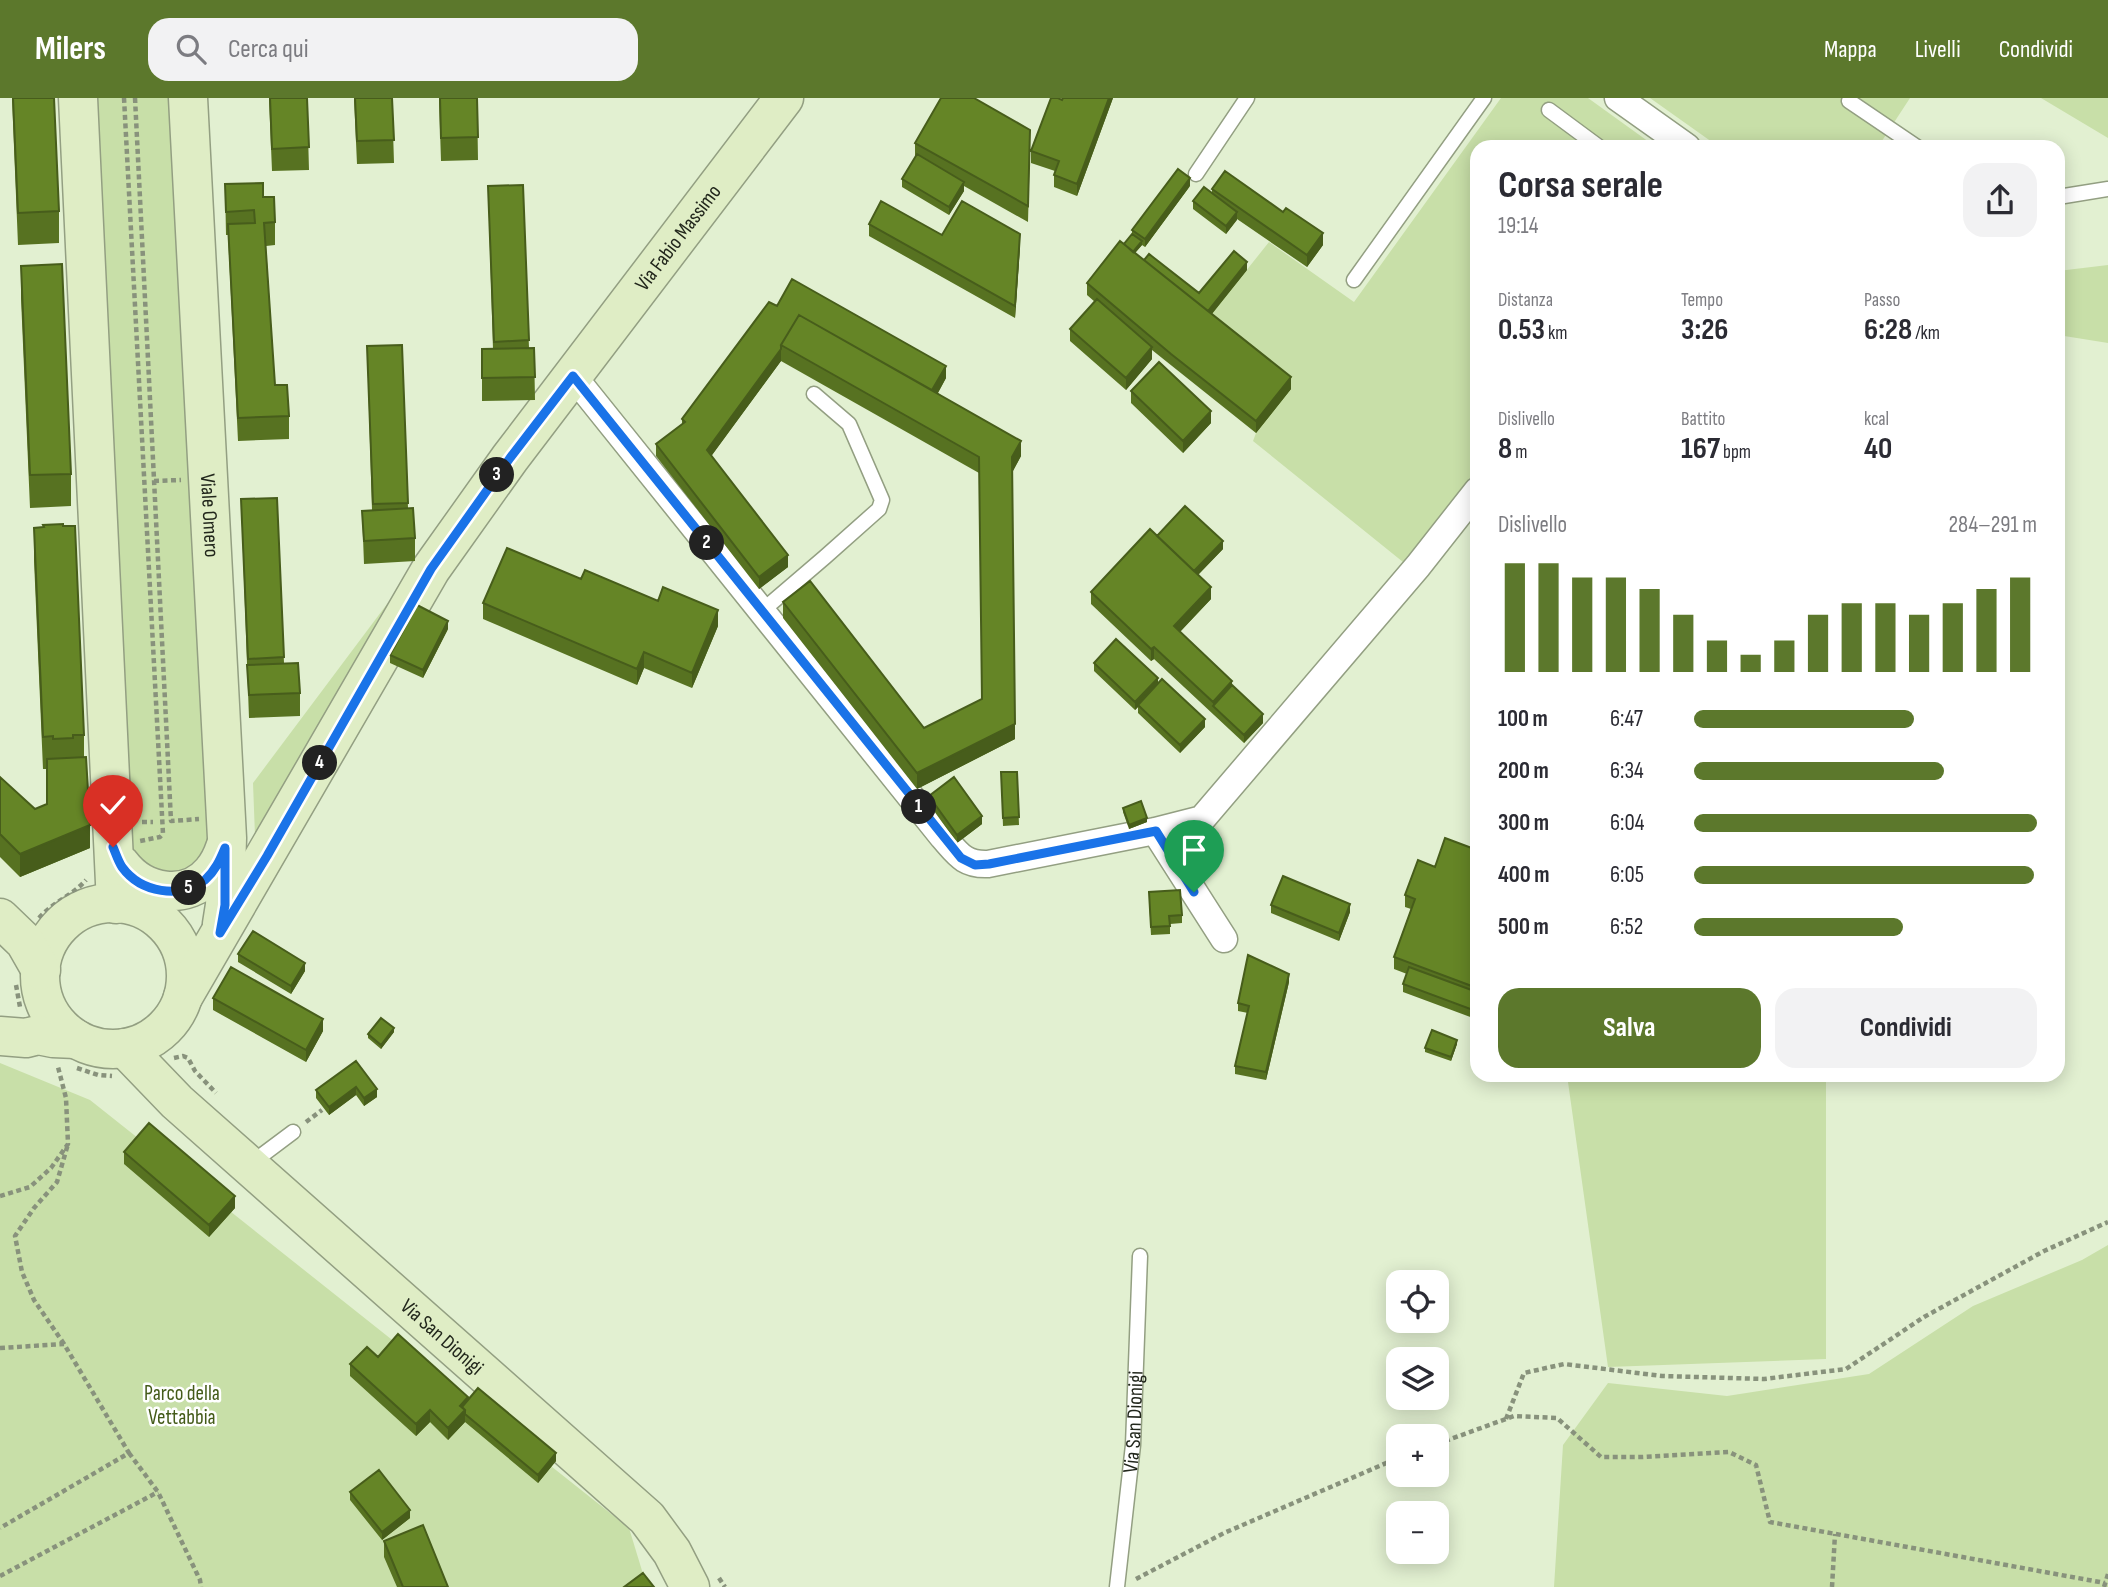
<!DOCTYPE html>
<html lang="it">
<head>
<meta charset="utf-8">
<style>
	body { margin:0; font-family:"Sofia Sans Condensed",sans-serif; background:#f2f2f3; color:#2b2b33; height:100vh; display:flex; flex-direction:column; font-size:26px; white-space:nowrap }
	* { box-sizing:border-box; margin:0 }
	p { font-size:23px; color:#7c7c81 }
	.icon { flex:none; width:38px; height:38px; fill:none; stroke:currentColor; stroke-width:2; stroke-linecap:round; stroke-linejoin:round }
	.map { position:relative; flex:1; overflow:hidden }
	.sheet { position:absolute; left:1470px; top:42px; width:595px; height:942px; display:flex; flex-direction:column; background:#fff; border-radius:21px; box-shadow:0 4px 18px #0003 }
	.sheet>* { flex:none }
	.tools { position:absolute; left:1386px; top:1172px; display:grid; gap:14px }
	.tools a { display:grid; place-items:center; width:63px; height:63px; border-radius:14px; background:#fff; box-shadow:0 4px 18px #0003; font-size:35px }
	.pin { position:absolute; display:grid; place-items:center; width:60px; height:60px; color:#fff; margin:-72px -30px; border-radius:50% 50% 50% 0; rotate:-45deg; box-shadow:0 0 7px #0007 }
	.pin .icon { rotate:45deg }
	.km { position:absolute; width:35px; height:35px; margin:-18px; border-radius:50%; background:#222; color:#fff; font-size:19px; line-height:35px; text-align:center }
	.round { display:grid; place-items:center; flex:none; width:74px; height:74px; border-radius:21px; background:#f2f2f3 }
	.head { display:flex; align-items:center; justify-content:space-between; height:119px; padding:0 28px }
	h1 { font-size:38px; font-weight:700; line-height:52px }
	.metrics { display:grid; grid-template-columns:repeat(3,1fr); gap:10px; height:119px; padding:7px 28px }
	.metrics div { display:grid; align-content:center }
	.metrics b { font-size:30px; font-weight:700 }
	.metrics small { font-size:19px; font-weight:400 }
	.metrics p { font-size:19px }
	.chart { height:196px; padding:14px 28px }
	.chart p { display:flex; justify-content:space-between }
	.chart svg { width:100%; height:126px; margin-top:7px; stroke:#5c782c; stroke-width:6 }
	.action { display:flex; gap:14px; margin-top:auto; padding:14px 28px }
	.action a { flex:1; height:80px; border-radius:21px; background:#5c782c; color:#fff; font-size:28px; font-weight:700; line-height:80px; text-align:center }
	.action a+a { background:#f2f2f3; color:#2b2b33 }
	ul { padding:0 28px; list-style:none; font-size:23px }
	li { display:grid; grid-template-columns:112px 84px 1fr; align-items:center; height:52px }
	li i { height:18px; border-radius:9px; background:#5c782c }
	header { display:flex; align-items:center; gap:42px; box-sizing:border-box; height:98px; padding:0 35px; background:#5c782c; color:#fff }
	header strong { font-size:33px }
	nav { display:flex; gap:38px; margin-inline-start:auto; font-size:24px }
	.search { width:490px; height:63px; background:#f2f2f3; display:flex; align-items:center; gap:18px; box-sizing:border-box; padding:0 24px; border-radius:21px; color:#7c7c81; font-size:26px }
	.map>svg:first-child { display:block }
</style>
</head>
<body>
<header>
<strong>Milers</strong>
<div class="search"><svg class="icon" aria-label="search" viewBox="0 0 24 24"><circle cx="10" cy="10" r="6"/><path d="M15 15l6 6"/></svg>Cerca qui</div>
<nav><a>Mappa</a><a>Livelli</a><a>Condividi</a></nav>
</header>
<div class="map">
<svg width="2108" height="1489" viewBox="0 0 2108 1489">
	<rect width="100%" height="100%" fill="#e2f0d1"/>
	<!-- green -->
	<path fill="#c8dfa8" d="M92 0H181L213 753C185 776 178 779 143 772L129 754Z
		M1501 0H1588L1656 49H1477V372L1403 464 1253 343 1256 335 1206 223 1269 144 1354 204Z
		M1650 0H1910L1878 49H1719Z
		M2041 0H2108V40Z
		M2108 167V245L2058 237V173Z
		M396 494 255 738 253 685Z
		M0 965 90 1002 629 1430 647 1489H0Z
		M1567 977H1826V1261L1608 1269Z
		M2108 1147V1489H1554L1563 1347 1608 1285 1727 1298 1869 1276 1973 1208 2082 1162Z"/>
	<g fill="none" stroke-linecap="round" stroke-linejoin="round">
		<defs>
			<g id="lane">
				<path d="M1849 3 1917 49"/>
				<path d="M1549 12 1599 49"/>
				<path d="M1196 76 1247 0"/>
				<path d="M2058 99 2108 91"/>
				<path d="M1354 182 1484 0"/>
				<path d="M762 513 825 459 879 411 882 402 849 326 814 296"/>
				<path d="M249 1067 293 1034"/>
				<path id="s1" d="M1117 1489 1133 1347 1140 1158"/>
			</g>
			<path id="street" d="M1618 0 1687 49
				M573 278 943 739C958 756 964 767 988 766L1155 733 1202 721 1418 468 1477 393
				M1155 733 1224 841"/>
			<g id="secondary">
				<path d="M78 0 116 806"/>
				<path id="s2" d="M188 0 227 740 225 807 222 826"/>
				<path d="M121 767C143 796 187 804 212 774 218 767 222 759 225 750"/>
				<circle cx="113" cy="878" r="73"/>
				<path d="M0 820 25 844 41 872"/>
				<path id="s3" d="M183 899 431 471 510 360 784 0"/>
				<path d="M0 938 26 940 38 937 53 940 76 941"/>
				<path id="s4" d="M125 950 177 1004 647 1420 672 1454 690 1489"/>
			</g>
		</defs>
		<!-- lane casing -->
		<use href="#lane" stroke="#939f82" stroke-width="17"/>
		<!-- street casing -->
		<use href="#street" stroke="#939f82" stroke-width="29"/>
		<!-- secondary casing -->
		<use href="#secondary" stroke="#939f82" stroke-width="41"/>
		<!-- path -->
		<path stroke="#88927c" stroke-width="4.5" stroke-dasharray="5 3.5" stroke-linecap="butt" d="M124 0 163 736 160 739 140 743
			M135 0 171 723 199 721
			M154 383 181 382
			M142 724H153
			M39 820C54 803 72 798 86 782
			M16 887 20 909
			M174 960 183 958 188 960 195 973 216 995
			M77 970 98 977 112 978
			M306 1024 322 1012
			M0 1098 30 1089 51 1070 68 1046 66 1000 58 969
			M64 1246 34 1202 22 1174 15 1138 34 1110 57 1084 68 1046
			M0 1250 64 1246 129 1355 0 1430
			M1506 1321 1524 1275 1564 1266 1662 1278 1764 1281 1846 1271 1924 1219 2044 1153 2108 1124
			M1437 1346 1514 1318 1557 1320 1601 1359H1642L1729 1354 1756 1367 1770 1424 2105 1485
			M129 1355 158 1394 200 1482 201 1489
			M0 1478 158 1394
			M719 1480 725 1489
			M1136 1481 1224 1435 1398 1360
			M1832 1489 1835 1436
			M2104 1489 2108 1476"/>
		<!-- lane -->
		<use href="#lane" stroke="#fff" stroke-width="14"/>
		<!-- street -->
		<use href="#street" stroke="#fff" stroke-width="26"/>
		<!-- secondary -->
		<use href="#secondary" stroke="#dfedc5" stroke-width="38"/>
	</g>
	<!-- wall -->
	<path fill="#577221" d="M12 0H54L59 113V145L18 147Z
		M269 0H307L309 72 272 73Z
		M354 0H392L394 65 357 66Z
		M439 0H477L478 62 441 63Z
		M1063 0H1113L1077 98 1054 89V77L1055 73 1031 65V53Z
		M915 45 1030 48 1028 124 964 88V93L949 117 902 89V81L915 59Z
		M225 86 263 99 275 124V147L266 148 275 287 289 318V341L238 343 228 137H226Z
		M523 87 529 250H534L535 302 482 303V251H493L488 88Z
		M1190 88 1145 149 1142 147 1135 155 1144 162 1199 195 1247 172 1212 216 1291 291 1256 335 1152 252V261L1126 292 1070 243V231L1095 204 1087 197V185L1124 146 1132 136V132Z
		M1212 91 1323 147 1307 169 1237 121 1226 136 1193 111V103L1212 95Z
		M869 126 1020 148 1015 220 869 138Z
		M21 168 71 376V408L30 410 21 200Z
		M777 208 946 280 938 295 1021 358 1012 374 1015 641 917 691 783 520V504L924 630 982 601 979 375 781 263 711 358 788 469 759 491 656 358V346L682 326V321Z
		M402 247 408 410 415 440V463L364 466 362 413 372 412 367 248Z
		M1131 293 1211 325 1183 355 1131 305Z
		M277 400 284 565 300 595V618L249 620 241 401Z
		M34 430 84 637V659L90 750 20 779 0 759V679L35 711 47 706V671H43L34 462Z
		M1157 438 1223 451 1198 477 1211 501 1180 534 1232 587 1263 625 1244 645 1154 561 1151 563 1091 506V494Z
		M581 481 658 503 718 528 692 590 644 570 637 587 483 521V505Z
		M448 531 423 580 390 565V557Z
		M1094 565 1158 586 1205 629 1180 655 1138 615V609L1135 612 1094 573Z
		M1001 674H1017L1019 727 1003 728Z
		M929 698 982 726 957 745 929 706Z
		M1123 710 1147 724 1129 731 1123 714Z
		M1477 752V910L1473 920 1403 894V886L1407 876 1394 871V859L1411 811 1405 809V797L1435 769Z
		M1149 802 1182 817V825L1170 826V836L1151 837Z
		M1271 807 1350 814 1339 843 1271 815Z
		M238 856 305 873 291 896 238 864Z
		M1289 884 1266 982 1235 976V968L1248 915 1238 913V905Z
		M213 900 323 933 306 964 213 912Z
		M394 934 381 951 368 940V936Z
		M1457 946 1451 963 1425 954V950Z
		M356 963 377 999 364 1008 356 997 329 1017 316 1000V992Z
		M124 1054 235 1110 209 1139 124 1066Z
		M378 1259 468 1302 556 1363 538 1385 465 1324 448 1342 430 1324 416 1338 350 1278V1266Z
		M350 1394 410 1420 382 1442 350 1402Z
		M384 1443 448 1489H397L384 1459Z"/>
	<!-- shaded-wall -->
	<path fill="#475d1b" d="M1109 0H1113L1077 98V86Z
		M1190 80V88L1145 149V141Z
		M964 84V93L949 117V109Z
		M1237 114V122L1226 136V128Z
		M1323 135V147L1307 169V157Z
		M1020 136V148L1015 220V208Z
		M1142 143V147L1129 162V158Z
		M1247 164V172L1206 223V215Z
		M1152 249V261L1126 292V280Z
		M781 251V263L707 364V352Z
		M946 268V280L931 307V295Z
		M1291 279V291L1256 335V323Z
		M1211 313V325L1183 355V343Z
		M1021 343V358L1012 375V359Z
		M1223 443V451L1192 483V475Z
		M788 457V469L759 491V479Z
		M1211 489V501L1174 540V528Z
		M718 512V528L692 590V575Z
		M448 523V531L423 580V572Z
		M1154 549V561L1151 563V551Z
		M644 554V570L637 587V571Z
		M1158 580V588L1138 607V609L1135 612V604Z
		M1232 583V595L1213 608V616V604Z
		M1263 616V625L1244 645V637Z
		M1205 621V629L1180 655V647Z
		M1015 626V641L917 691V675Z
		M982 718V726L957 745V737Z
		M1147 720V724L1129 731V727Z
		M90 727V750L20 779V756Z
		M1350 806V814L1339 843V835Z
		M305 865V873L291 896V888Z
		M1289 876V884L1266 982V974Z
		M1477 902V910L1473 920V912Z
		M323 921V933L306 964V952Z
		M394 930V934L381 951V947Z
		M1457 942V946L1451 963V959Z
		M356 989V997L329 1017V1009Z
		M377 991V999L364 1008V1000Z
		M235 1098V1110L209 1139V1127Z
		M468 1299V1311L465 1314V1324L448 1342V1330L460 1308Z
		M430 1312V1324L416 1338V1326Z
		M556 1355V1363L538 1385V1377Z
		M410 1412V1420L382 1442V1434Z"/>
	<!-- building -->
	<path fill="#658526" stroke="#475d1b" stroke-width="2" d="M13 0H54L59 113 18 115Z
		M270 0H307L309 49 272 51Z
		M355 0H392L394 42 357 43Z
		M440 0H477L478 39 441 40Z
		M941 0H974L1030 32 1028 108 915 45Z
		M1051 0H1058L1062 2 1063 0H1109L1077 86 1054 77 1059 63 1031 53Z
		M917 56 964 84 949 109 902 81Z
		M1178 71 1190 80 1145 141 1132 132Z
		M1225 73 1283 114 1286 110 1323 135 1307 157 1212 91Z
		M263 85V99H274L275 124 264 125 275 287H287L289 318 238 320 228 126 255 125 254 112 226 114 225 86Z
		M523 87 529 242 494 244 488 88Z
		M1204 89 1237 114 1226 128 1193 103Z
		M881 103 942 137 962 103 1020 136 1015 208 869 126Z
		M1132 136 1142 143 1133 154 1124 146Z
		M1120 143 1291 279 1256 323 1171 256 1087 185Z
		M1234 153 1247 164 1208 213 1144 162 1149 156 1199 195Z
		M62 166 71 376 30 377 21 168Z
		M792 181 946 268 932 292 799 217 781 247V251L707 352 788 457 759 479 656 346 685 324 682 321 769 204 777 208Z
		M1097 201 1152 249 1126 280 1070 231Z
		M799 217 1021 343 1012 359 1015 626 917 675 783 504 810 483 924 630 982 601 979 359 781 247Z
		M402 247 408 405 373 406 367 248Z
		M534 250 535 279 482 280V251Z
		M1159 264 1211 313 1183 343 1131 293Z
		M277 400 284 559 248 561 241 401Z
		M1185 408 1223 443 1194 473 1157 438Z
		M413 410 415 440 364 443 362 413Z
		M63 426V428H75L84 637H73V640L53 641V638L43 639 34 430 44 429 43 427Z
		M1150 431 1211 489 1174 528 1232 583 1213 604 1154 549 1151 551 1091 494Z
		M507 450 581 481 585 472 658 503 663 489 718 512 692 575 644 554 637 571 483 505Z
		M417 507 448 523 423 572 390 557Z
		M1116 541 1158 580 1135 604 1094 565Z
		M298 565 300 595 249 597 247 567Z
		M1162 581 1205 621 1180 647 1138 607Z
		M1232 587 1263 616 1244 637 1213 608Z
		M86 659 90 727 20 756 0 736V679L35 711 47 706V661Z
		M1001 674H1017L1019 719 1003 720Z
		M954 679 982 718 957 737 929 698Z
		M1141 703 1147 720 1129 727 1123 710Z
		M1445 740 1477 752V890L1394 859 1415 801 1405 797 1418 762 1435 769Z
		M1283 778 1350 806 1339 835 1271 807Z
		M1180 792 1182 817 1169 818 1170 828 1151 829 1149 794Z
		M253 833 305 865 291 888 238 856Z
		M1248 857 1289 876 1266 974 1235 968 1249 908 1238 905Z
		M231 869 323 921 306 952 213 900Z
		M1409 869 1477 894V902L1473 912 1403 886Z
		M381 920 394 930 381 947 368 936Z
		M1432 932 1457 942 1451 959 1425 950Z
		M356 963 377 991 364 1000 356 989 329 1009 316 992Z
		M149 1025 235 1098 209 1127 124 1054Z
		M398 1236 468 1299 460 1308 465 1312 448 1330 430 1312 416 1326 350 1266 367 1249 378 1259Z
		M478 1290 556 1355 538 1377 465 1316V1312L462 1309Z
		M379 1372 410 1412 382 1434 350 1394Z
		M423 1427 448 1489H403L384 1443Z
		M643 1475 654 1489H624Z"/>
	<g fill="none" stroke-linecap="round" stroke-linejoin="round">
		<defs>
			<path id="route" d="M113 749C116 756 118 763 122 769 141 795 180 801 205 782 215 773 220 762 225 750V807L220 835 267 758 431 471 510 360 573 278 961 760 975 767 989 766 1156 733 1194 794"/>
		</defs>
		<!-- route casing -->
		<use href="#route" stroke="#fff" stroke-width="14"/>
		<!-- route -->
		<use href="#route" stroke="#1a73e8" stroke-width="9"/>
	</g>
	<g text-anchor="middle" stroke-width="5" stroke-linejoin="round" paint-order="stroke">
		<!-- street labels -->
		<g font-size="21" fill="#22271c" stroke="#fff">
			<text dy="7" stroke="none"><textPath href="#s3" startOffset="908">Via Fabio Massimo</textPath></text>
			<text dy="7" stroke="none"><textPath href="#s2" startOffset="418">Viale Omero</textPath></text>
			<text dy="7" stroke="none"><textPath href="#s4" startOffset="429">Via San Dionigi</textPath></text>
			<text dy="7" stroke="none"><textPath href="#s1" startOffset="166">Via San Dionigi</textPath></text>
		</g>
		<!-- park labels -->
		<g font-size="21" fill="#445b19" stroke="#fff">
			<text x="182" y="1302">Parco della<tspan x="182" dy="24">Vettabbia</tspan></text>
		</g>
	</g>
</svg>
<div class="tools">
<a><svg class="icon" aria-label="locate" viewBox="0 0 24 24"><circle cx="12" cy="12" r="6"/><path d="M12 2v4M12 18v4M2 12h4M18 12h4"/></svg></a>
<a><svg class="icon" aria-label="layers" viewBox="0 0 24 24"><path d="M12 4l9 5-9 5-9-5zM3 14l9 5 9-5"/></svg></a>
<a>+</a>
<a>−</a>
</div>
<div class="pin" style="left:1194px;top:794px;background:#1e9e55"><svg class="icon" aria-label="arrive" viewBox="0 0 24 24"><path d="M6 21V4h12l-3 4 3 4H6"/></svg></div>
<div class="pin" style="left:113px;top:749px;background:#d93025"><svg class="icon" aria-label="check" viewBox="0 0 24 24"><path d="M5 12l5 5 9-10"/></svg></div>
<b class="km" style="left:919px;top:709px">1</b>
<b class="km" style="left:707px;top:445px">2</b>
<b class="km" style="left:497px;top:377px">3</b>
<b class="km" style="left:320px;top:665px">4</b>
<b class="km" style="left:189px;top:790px">5</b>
<section class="sheet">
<div class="head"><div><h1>Corsa serale</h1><p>19:14</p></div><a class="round"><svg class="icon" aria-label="share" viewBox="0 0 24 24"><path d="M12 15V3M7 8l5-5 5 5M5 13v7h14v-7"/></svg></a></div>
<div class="metrics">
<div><p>Distanza</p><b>0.53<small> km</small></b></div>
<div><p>Tempo</p><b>3:26</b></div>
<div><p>Passo</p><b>6:28<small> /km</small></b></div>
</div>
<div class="metrics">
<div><p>Dislivello</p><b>8<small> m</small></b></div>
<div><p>Battito</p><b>167<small> bpm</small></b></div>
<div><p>kcal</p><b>40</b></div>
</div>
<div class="chart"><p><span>Dislivello</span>284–291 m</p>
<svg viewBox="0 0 160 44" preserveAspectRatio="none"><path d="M5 44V6M15 44V6M25 44V11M35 44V11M45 44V15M55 44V24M65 44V33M75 44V38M85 44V33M95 44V24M105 44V20M115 44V20M125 44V24M135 44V20M145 44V15M155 44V11"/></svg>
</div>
<ul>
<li><b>100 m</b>6:47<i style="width:64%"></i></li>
<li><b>200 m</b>6:34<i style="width:73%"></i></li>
<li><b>300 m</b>6:04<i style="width:100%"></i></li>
<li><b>400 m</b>6:05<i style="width:99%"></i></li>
<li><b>500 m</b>6:52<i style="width:61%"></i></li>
</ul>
<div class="action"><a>Salva</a><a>Condividi</a></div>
</section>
</div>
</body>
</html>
